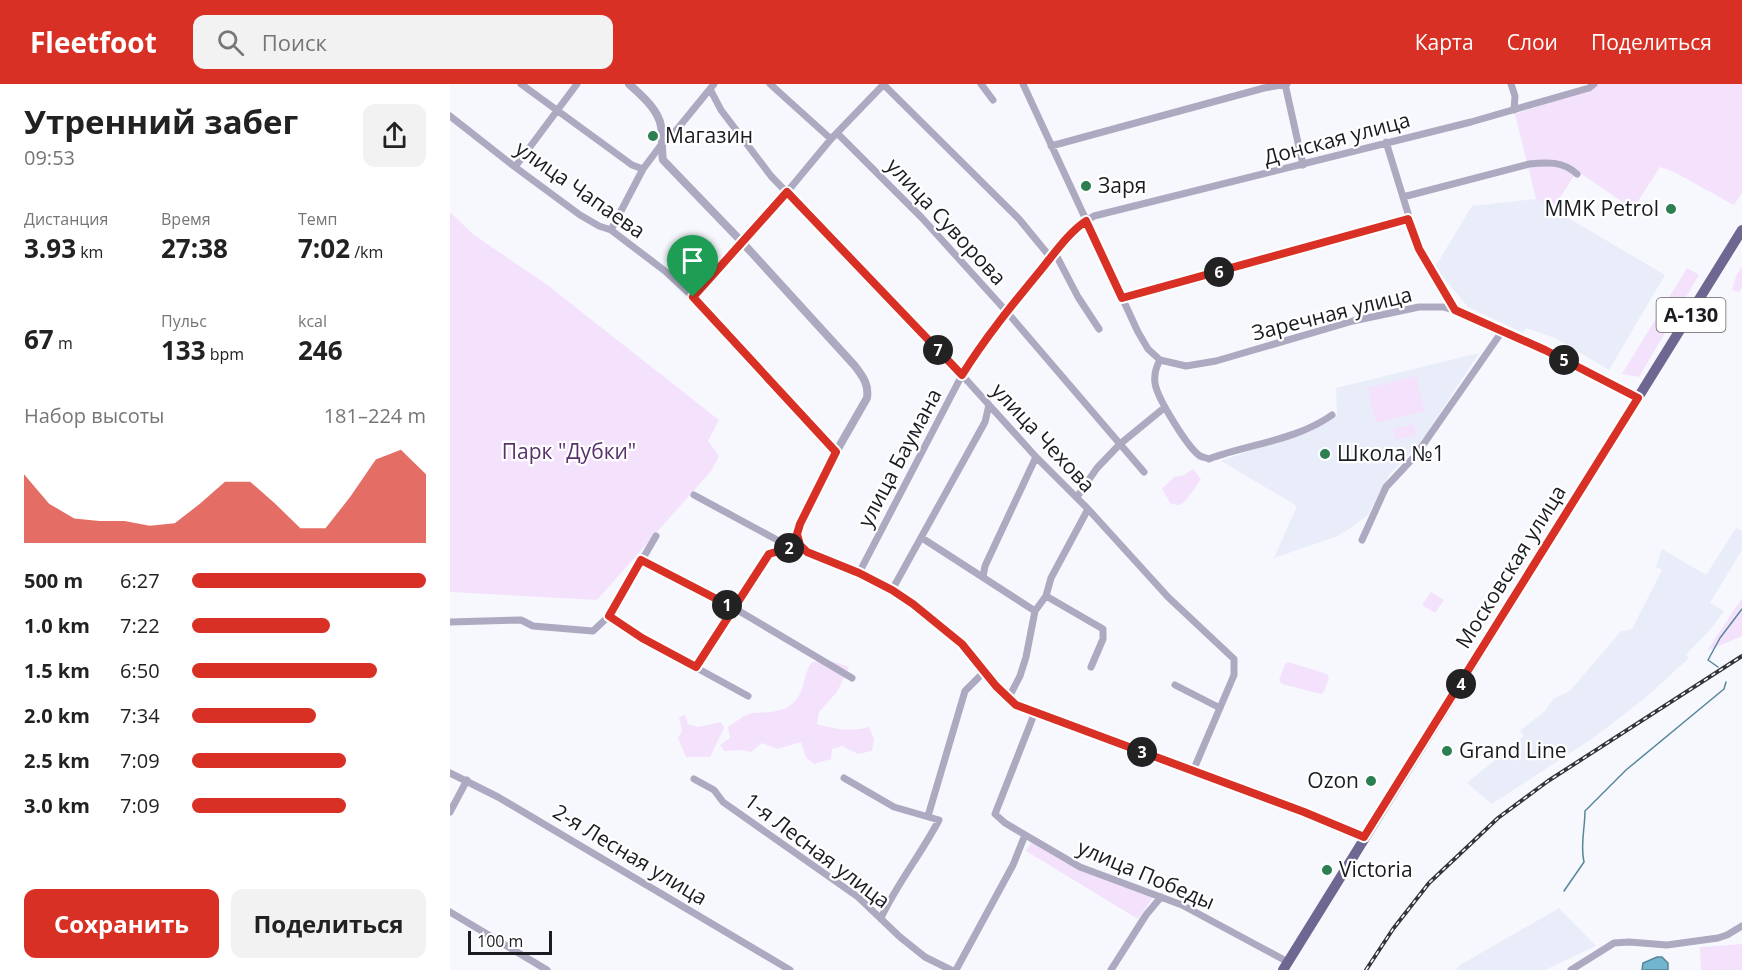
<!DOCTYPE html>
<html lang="ru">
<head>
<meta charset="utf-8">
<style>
	body { margin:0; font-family:"Open Sans",sans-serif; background:#f2f2f2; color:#222; height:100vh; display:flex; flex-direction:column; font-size:22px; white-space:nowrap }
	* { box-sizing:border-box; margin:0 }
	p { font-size:20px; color:#767676 }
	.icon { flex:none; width:33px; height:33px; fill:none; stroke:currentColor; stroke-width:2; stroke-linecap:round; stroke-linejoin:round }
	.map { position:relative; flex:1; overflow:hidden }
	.drawer { display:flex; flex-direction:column; background:#fff; width:450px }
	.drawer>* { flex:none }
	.scale { position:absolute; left:18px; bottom:15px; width:84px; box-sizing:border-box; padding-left:6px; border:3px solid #1a1c21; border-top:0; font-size:16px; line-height:21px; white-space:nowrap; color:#1a1c21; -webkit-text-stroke:4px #fff; paint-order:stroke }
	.pin { position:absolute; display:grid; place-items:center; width:51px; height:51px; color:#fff; margin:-62px -26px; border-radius:50% 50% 50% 0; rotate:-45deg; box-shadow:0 0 6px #0007 }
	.pin .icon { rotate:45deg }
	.km { position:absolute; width:30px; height:30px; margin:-15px; border-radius:50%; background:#222; color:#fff; font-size:16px; line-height:30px; text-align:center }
	.round { display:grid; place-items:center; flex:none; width:63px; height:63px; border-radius:12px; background:#f2f2f2 }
	.head { display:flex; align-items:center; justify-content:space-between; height:102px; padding:0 24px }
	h1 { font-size:33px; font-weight:700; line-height:45px }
	.metrics { display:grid; grid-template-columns:repeat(3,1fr); gap:9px; height:102px; padding:6px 24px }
	.metrics div { display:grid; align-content:center }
	.metrics b { font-size:26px; font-weight:700 }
	.metrics small { font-size:16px; font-weight:400 }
	.metrics p { font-size:16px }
	.chart { height:168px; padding:12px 24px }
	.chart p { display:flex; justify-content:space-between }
	.chart svg { width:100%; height:108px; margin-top:6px; fill:#d93025; opacity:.7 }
	.button { display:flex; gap:12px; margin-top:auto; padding:12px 24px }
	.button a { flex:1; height:69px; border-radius:12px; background:#d93025; color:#fff; font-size:24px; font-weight:700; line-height:69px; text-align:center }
	.button a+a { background:#f2f2f2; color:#222 }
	ul { padding:0 24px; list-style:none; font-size:20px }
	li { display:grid; grid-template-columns:96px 72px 1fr; align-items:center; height:45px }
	li i { height:15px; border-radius:8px; background:#d93025 }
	header { display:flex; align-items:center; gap:36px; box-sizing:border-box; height:84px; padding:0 30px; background:#d93025; color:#fff }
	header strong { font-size:28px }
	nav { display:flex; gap:33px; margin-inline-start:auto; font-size:21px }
	.search { width:420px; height:54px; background:#f2f2f2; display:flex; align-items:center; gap:15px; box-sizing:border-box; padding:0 21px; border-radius:12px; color:#767676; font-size:22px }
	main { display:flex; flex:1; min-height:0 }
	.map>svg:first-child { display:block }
</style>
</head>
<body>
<header>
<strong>Fleetfoot</strong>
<div class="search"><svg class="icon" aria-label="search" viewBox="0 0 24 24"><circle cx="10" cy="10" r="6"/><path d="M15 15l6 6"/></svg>Поиск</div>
<nav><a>Карта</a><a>Слои</a><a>Поделиться</a></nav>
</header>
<main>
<section class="drawer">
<div class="head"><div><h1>Утренний забег</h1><p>09:53</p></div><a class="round"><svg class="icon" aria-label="share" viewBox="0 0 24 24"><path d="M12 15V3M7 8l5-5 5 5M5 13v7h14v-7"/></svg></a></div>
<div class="metrics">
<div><p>Дистанция</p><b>3.93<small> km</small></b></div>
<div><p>Время</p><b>27:38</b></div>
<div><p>Темп</p><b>7:02<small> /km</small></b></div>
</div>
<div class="metrics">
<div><b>67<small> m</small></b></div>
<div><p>Пульс</p><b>133<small> bpm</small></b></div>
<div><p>kcal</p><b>246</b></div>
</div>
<div class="chart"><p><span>Набор высоты</span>181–224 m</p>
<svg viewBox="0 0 160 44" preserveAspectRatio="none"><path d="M0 44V16L10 28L20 34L30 35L40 35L50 37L60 36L70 28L80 19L90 19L100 28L110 38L120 38L130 25L140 10L150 6L160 16V44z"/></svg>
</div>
<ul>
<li><b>500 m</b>6:27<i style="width:100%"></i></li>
<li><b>1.0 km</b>7:22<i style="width:59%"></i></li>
<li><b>1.5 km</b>6:50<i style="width:79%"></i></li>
<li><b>2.0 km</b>7:34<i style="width:53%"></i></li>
<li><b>2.5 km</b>7:09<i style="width:66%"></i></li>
<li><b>3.0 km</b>7:09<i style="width:66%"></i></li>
</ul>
<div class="button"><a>Сохранить</a><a>Поделиться</a></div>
</section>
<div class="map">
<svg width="1292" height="886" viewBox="0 0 1292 886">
	<rect width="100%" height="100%" fill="#f6f8fd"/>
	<!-- built -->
	<path fill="#e8edf9" d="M1086 115 1215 191 1159 286 1105 254 1076 244 1073 249 1018 223 985 183 1022 122Z
		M1029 269 978 347 966 364 939 391 918 431 896 447 885 453 824 474 847 422 771 377 875 340 887 332 886 304Z
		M1286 444 1292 447V466L1260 519 1274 527 1264 541 1236 571 1239 574 1194 615 1143 654 1042 720 1017 699 1074 652 1070 647 1095 627 1103 615 1120 607 1171 547 1182 545 1212 486 1206 483 1212 465 1256 491Z
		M1109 824 1146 862 1095 886H1006L1010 881Z"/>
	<!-- green -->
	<path fill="#f4e2fd" d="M1147 0H1292V109L1284 121 1222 87 1210 83 1183 125 1127 87 1103 125 1086 115 1065 30 1139 6Z
		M0 128 24 151 96 200 269 336 258 357 269 372 261 387 147 516 0 508Z
		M1292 182V203L1289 208 1282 206 1286 192Z
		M1237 184 1249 191 1189 293 1172 290Z
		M966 292 975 327 926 339 917 304Z
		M964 340 966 351 946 356 943 345Z
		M743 385 751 395C745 403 738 416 730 421L721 420 712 405 724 393 734 391Z
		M981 508 994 516 985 529 972 521Z
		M1292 514V552L1257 567Z
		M381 577 399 583 387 608 369 628 367 640C386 645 400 648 419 643L424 655 422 667 408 670 392 662 382 665 381 675 364 680 356 673 351 658 327 665 312 659 301 668 290 666 274 667 270 661 280 654 278 643C285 639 294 630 303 629 317 628 336 629 346 616 356 604 353 589 362 578Z
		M838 578 877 590 879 593 874 608 871 610 832 600 829 596 835 580Z
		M235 631 238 640 248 643 271 638 274 644 260 673H236L228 654 232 647 229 633Z
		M582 757 703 813 688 835 576 767Z
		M1292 860V886H1251L1250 863Z"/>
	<!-- water -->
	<path fill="#72b5ce" stroke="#58879a" stroke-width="1.5" d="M1207 873H1212L1218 879V886H1192L1193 879Z"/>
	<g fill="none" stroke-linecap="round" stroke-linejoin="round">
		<!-- stream -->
		<path stroke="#58879a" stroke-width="1.5" d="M1268 583 1258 576 1270 554 1292 525
			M1114 807 1134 778C1130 761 1135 744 1135 727L1176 686 1274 605 1276 598"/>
		<!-- minor -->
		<path stroke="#aca9c1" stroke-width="7" d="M71 0 182 81 193 85
			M320 0 381 55
			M433 0 569 135 601 174
			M531 0 543 16
			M573 0 688 248 698 265 710 276
			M835 0 853 81
			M1061 0 1065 12 1064 26
			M260 5 271 26 321 92 512 291 586 373 638 425 718 513 784 575V591L743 687
			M0 32 65 83 130 131 149 142 161 146 215 187 243 213 386 368
			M388 50 472 134 557 228 694 388
			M936 58 969 165 1005 226
			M601 62 814 4 837 0
			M65 83 127 0
			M953 113 1079 80C1097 78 1113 77 1127 90
			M161 146 193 85 211 61 224 49 264 0
			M605 169 628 213 649 245
			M243 213 337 108 381 55 434 0
			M673 214 958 135
			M710 276 736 282 766 277 903 237 969 223H993L1021 231 1053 246 1188 314
			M710 276C706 283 704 292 705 299 707 314 738 364 750 372 752 373 757 374 759 375 799 360 847 356 882 331
			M244 411 329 457 344 461
			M627 413 647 384 670 360 714 324
			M472 454 585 527
			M912 456 936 403 966 371 1053 246
			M191 476 284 524 402 594
			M409 489 512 291 532 258 605 169 629 142 644 132 1021 38 1139 4 1144 0
			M533 493 535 482 586 373
			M442 506 535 338 539 321
			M596 512 653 545V555L641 583
			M159 532 192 554 298 612
			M0 538 71 536 83 542 143 547 159 532 206 452
			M246 583 319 470 350 461
			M725 601 770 624
			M558 615 570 592 576 573 585 527 596 512 601 494 638 425
			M585 628 545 730 555 739 630 783 732 821 838 878
			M0 689 48 713 340 886
			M394 694 444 723 489 736C471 770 447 800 431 834
			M244 695 264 706 273 718 408 813 450 853 475 873 501 886
			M0 728 17 696
			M478 732 515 607 535 587
			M0 828 97 886
			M506 886 563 781 575 751
			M661 886 696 831 711 813
			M1121 886 1164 859 1179 858 1217 861 1268 854 1277 851 1292 842"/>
		<!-- tertiary -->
		<path stroke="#aca9c1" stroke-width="8" d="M179 0C191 11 208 25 211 42 213 53 211 65 213 76L292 158 405 282C413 293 419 300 417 314L386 368 350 440 347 450 350 461 357 468 409 489 442 506 463 520 512 560 546 602 566 621 854 728 914 753"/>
		<!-- primary -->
		<path stroke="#6e6791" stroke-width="10" d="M833 886 1292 146"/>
		<defs>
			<path id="rail" d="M916 886 943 845 979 799 1048 734 1098 697 1292 572"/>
		</defs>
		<!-- rail casing -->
		<use href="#rail" stroke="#33353a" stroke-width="4"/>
		<!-- rail -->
		<use href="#rail" stroke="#fff" stroke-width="1.5" stroke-dasharray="4.5" stroke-linecap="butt"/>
	</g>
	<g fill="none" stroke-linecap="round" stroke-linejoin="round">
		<defs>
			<path id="route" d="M243 213 386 368 350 440 347 450 350 461 319 470 284 524 191 476 159 532 192 554 246 583 319 470 350 461 357 468 409 489 442 506 463 520 512 560 546 602 566 621 854 728 914 753 1188 314 1095 266 1005 226 969 165 958 135 672 214 636 137C618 149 604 170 590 187 562 221 535 254 512 291L337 108 243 213"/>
		</defs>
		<!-- route casing -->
		<use href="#route" stroke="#fff" stroke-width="12"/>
		<!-- route -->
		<use href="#route" stroke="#d93025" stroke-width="8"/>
	</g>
	<!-- markers -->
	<g fill="#2b7f51" stroke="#fff" stroke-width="2">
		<circle cx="203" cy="52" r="6"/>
		<circle cx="636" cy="102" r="6"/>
		<circle cx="1221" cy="125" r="6"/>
		<circle cx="875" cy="370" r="6"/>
		<circle cx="997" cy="667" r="6"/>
		<circle cx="921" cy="697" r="6"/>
		<circle cx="877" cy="786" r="6"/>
	</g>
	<g text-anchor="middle" stroke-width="4.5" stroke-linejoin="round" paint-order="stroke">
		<!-- shield labels -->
		<rect fill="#fff" stroke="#5f6064" stroke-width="1.5" x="1206.5" y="214" width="69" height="34" rx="4.5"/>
		<g font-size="20" font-weight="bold" fill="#1a1c21">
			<text x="1241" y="238">А-130</text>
		</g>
		<!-- poi labels -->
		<g font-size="21" fill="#1a1c21" stroke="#fff" text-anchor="start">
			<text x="215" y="59">Магазин</text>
			<text x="648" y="109">Заря</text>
			<text x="1209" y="132" text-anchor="end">MMK Petrol</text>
			<text x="887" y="377">Школа №1</text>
			<text x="1009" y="674">Grand Line</text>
			<text x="909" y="704" text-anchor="end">Ozon</text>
			<text x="889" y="793">Victoria</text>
		</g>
		<!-- street labels -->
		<g font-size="21" fill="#1a1c21" stroke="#fff">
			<text transform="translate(887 55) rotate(-15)" y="7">Донская улица</text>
			<text transform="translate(130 106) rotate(35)" y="7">улица Чапаева</text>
			<text transform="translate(496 138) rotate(47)" y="7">улица Суворова</text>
			<text transform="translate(882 230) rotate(-14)" y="7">Заречная улица</text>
			<text transform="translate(593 354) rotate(47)" y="7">улица Чехова</text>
			<text transform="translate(450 374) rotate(-62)" y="7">улица Баумана</text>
			<text transform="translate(1061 483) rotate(-58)" y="7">Московская улица</text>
			<text transform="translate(367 767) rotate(37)" y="7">1-я Лесная улица</text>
			<text transform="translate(180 771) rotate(31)" y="7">2-я Лесная улица</text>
			<text transform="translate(696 791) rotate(23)" y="7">улица Победы</text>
		</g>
		<!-- park labels -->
		<g font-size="21" fill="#5a316d" stroke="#fff">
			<text x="119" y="375">Парк "Дубки"</text>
		</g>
	</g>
</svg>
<div class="scale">100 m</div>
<div class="pin" style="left:243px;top:213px;background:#1e9e55"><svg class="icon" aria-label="arrive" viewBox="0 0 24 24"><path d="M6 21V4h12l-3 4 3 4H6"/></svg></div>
<b class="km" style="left:277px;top:521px">1</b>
<b class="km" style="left:339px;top:464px">2</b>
<b class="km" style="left:692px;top:668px">3</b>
<b class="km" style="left:1011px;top:600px">4</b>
<b class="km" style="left:1114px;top:276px">5</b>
<b class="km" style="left:769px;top:188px">6</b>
<b class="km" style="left:488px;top:266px">7</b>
</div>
</main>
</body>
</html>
